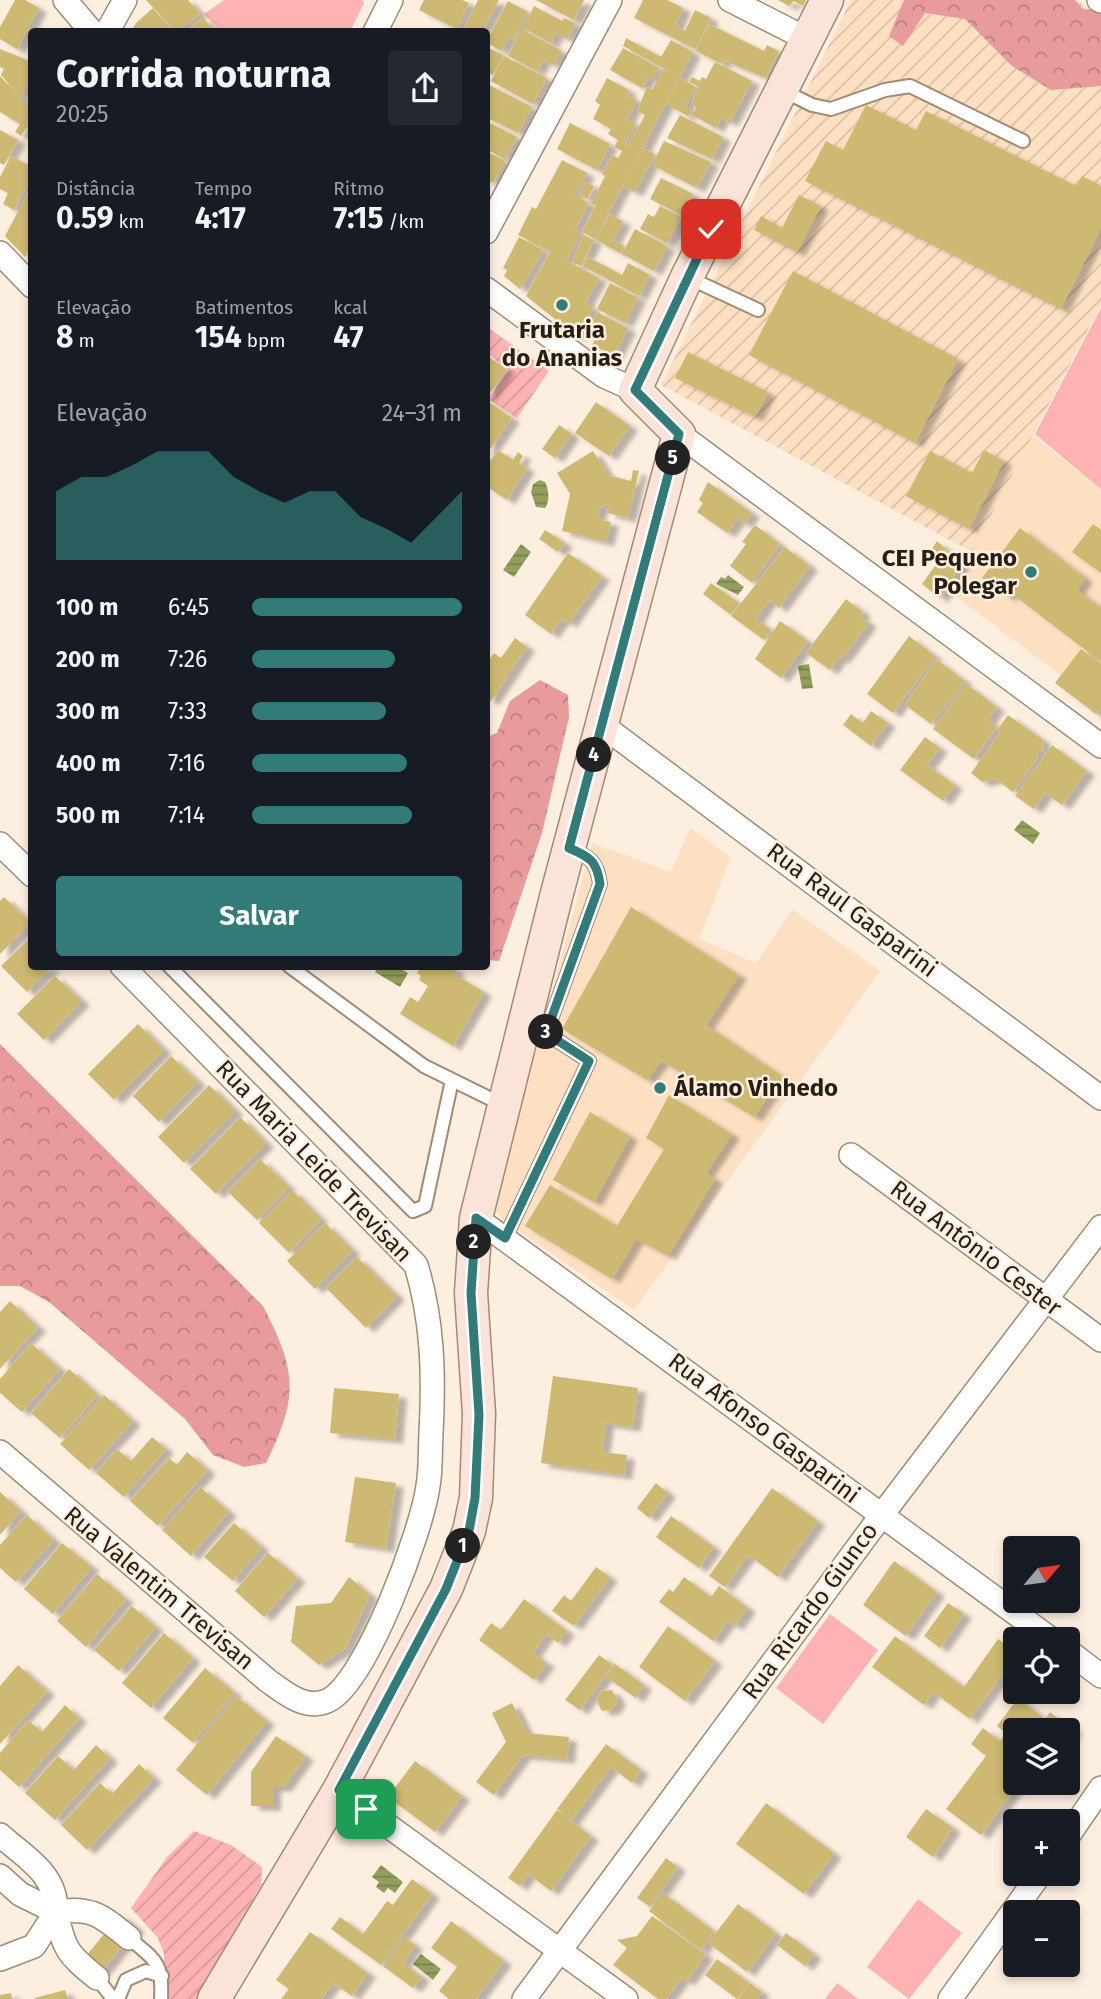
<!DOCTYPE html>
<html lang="pt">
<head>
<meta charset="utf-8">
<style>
	body { margin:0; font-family:"Fira Sans",sans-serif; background:#242831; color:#f1f3f6; height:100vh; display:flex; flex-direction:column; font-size:26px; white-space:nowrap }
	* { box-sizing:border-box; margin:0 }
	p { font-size:23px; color:#9ea1a6 }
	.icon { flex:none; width:38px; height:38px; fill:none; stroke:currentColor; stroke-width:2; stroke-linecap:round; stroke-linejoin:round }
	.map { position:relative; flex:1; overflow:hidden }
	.side { position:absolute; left:28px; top:28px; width:462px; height:942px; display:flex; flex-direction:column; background:#171b24; border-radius:7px; box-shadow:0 4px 10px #0003 }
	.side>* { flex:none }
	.needle { width:46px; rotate:61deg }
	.buttons { position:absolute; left:1003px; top:1536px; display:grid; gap:14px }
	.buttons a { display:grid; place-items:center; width:77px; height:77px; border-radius:7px; background:#171b24; box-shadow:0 4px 10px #0003; font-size:35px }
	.pin { position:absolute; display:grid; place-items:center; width:60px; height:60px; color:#fff; margin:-30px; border-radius:14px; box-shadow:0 4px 10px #0006 }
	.km { position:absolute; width:35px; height:35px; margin:-18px; border-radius:50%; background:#222; color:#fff; font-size:19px; line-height:35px; text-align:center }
	.round { display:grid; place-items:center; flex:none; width:74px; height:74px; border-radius:7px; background:#242831 }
	.head { display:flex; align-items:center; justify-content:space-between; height:119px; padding:0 28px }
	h1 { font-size:38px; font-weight:700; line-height:52px }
	.metrics { display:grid; grid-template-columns:repeat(3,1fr); gap:10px; height:119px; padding:7px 28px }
	.metrics div { display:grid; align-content:center }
	.metrics b { font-size:30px; font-weight:700 }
	.metrics small { font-size:19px; font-weight:400 }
	.metrics p { font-size:19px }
	.chart { height:196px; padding:14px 28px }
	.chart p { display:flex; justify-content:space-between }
	.chart svg { width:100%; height:126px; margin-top:7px; fill:#327b79; opacity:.7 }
	.cta { display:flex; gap:14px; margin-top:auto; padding:14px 28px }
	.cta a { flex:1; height:80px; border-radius:7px; background:#327b79; color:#fff; font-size:28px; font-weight:700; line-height:80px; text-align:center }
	ul { padding:0 28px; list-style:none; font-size:23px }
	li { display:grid; grid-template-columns:112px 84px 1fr; align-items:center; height:52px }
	li i { height:18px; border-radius:9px; background:#327b79 }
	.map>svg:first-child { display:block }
</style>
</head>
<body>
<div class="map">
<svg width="1101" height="1999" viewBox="0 0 1101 1999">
	<defs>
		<pattern id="industrial-furrows" width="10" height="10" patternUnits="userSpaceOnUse" patternTransform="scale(1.75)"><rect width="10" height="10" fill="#fde0c2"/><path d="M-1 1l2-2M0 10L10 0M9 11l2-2" fill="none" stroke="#d9c0a6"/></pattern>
		<pattern id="forest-crowns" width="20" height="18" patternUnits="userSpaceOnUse" patternTransform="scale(1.75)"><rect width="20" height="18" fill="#e89b9d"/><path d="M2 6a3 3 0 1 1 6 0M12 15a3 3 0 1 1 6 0" fill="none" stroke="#bc7e7f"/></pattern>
		<pattern id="garden-furrows" width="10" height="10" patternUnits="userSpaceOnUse" patternTransform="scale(1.75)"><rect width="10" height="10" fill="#fdb2b3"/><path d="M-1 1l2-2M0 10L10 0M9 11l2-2" fill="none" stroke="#d99999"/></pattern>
		<pattern id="water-rules" width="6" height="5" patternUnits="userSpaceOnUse" patternTransform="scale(1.75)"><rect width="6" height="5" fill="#93a05d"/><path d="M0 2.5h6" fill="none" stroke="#78824c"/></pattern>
		<filter id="shadow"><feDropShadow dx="8" dy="4.5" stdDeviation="2" flood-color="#0004"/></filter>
	</defs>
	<rect width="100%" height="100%" fill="#fdefe0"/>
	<!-- built -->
	<path fill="#fde0c2" d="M1101 357V718L1055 683 1060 675 950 592 1033 435 1087 479 1053 449Z
		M690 828 731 857 699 939 756 963 792 909 880 971 634 1310 501 1219 494 1206 592 843 671 872Z"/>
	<!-- industrial -->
	<path fill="url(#industrial-furrows)" d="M851 0H1075L1101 14V305L972 552 661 385Z"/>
	<!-- grass -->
	<path fill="#fdb2b3" d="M224 0H362L364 3 350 31H221L204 14Z
		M1101 308V489L1035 434Z
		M830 1614 878 1650 823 1724 776 1688Z
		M918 1899 962 1933 909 1999 867 1967Z
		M837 1983 858 1999H825Z"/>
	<!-- forest -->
	<path fill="url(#forest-crowns)" d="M904 0H1075L1083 9 1101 11V86L1051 90 1012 66 965 19 925 13 903 46 889 36Z
		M540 680 568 695 569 717 542 833 499 961 487 960V737L497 733 510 701Z
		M0 1044 263 1306C297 1372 299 1396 266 1463L244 1467 213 1455 185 1419 49 1302 20 1286H0Z"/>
	<!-- garden -->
	<path fill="url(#garden-furrows)" d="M487 327 549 371 517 418 488 399 509 370 487 353Z
		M194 1831 231 1845 262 1867 261 1885 226 1948 205 1999H164V1954L158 1938 131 1908 167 1857Z"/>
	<!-- water -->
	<path fill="url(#water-rules)" d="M540 480 545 482C549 490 550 501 545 508L536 507 531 492 533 484Z
		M521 544 531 552 514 577 503 570Z
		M728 575 744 587 738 595 716 584 721 577 725 579Z
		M809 664 813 688 802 689 798 666Z
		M1022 820 1040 833 1033 844 1014 830Z
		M378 966H396L408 973 400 987 375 972Z
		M381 1865 403 1882 395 1893 388 1888 384 1893 376 1887 379 1882 372 1877Z
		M421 1954 441 1969 433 1980 413 1964Z"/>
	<!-- building -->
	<path fill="#ceb973" filter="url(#shadow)" d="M15 0H25L39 8 17 49 0 39V27Z
		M146 0H188L200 14 176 32Z
		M424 0H462L469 3 457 29 419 10Z
		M478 0H499L482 32H462Z
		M536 0H584L574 20Z
		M643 0H667L683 8 675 26 685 31 695 10 711 18 695 49 634 18Z
		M778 0H806L803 6 794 1 789 6Z
		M508 1 528 12 514 40 509 37 501 51 486 42Z
		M534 6 562 21 564 18 575 23 567 39 556 33 551 43 523 28Z
		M153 8 173 32H130L137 22Z
		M203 17 215 32H194L191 27Z
		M709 24 764 51 767 45 779 51 766 78 723 60 722 64 696 51Z
		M521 29 562 51 554 65 543 60 537 71 508 56Z
		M626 38 661 57 671 40 693 52 595 239 582 232 596 206 591 204 605 176 602 174 612 155 618 158 622 151 614 147 618 140 608 134 611 129 593 119 600 105 595 101 607 78 629 90 626 94 637 100 627 119 636 124 625 144 628 146 645 115 637 111 647 87 652 90 663 69 672 73 623 46Z
		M486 47 503 55 493 75 486 72Z
		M623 48 659 68 652 79 648 77 642 88 610 70Z
		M0 49 32 62V77L20 97 1 75 4 69 0 67Z
		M504 56 547 78 533 104 491 81Z
		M715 62 752 81 730 122 721 118 716 128 692 115 696 108 692 102 699 87 689 82 692 77 700 81 702 77 706 79Z
		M0 76 32 110V119L21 136 15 132 20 124 0 112Z
		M680 78 696 87 685 107 691 110 688 116 666 104Z
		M487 84 532 107 518 133 486 117Z
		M866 105 916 130 926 111 1076 186 1082 176 1101 186V228L1061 309 805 181 826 141 843 150Z
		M680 115 723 137 712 159 667 138Z
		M486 121 517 137 505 159 486 149Z
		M570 123 610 144 597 170 557 149Z
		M0 130 18 140 4 165 0 163Z
		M664 141 711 162 697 188 652 165Z
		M643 148 655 154 635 192 623 186Z
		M486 151 505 161 493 183 486 180Z
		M11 156 32 167V177L14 210 3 204 8 193 0 189V177Z
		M562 160 587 173 575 195 589 203 575 230 581 233 567 261 599 278 585 303 593 308 578 337 526 296 550 252 518 235 532 207 536 209Z
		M661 178 693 194 682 215 650 199Z
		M586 182 594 186 587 199 579 195Z
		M32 185V245L25 257 5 236Z
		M799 195 821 206 797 252 754 230 761 216 782 228Z
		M660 206 681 217 667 243 640 229 648 214 654 217Z
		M609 214 623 221 613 240 624 246 620 253 596 240Z
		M635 229 667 246 654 271 622 254Z
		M583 235 594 240 581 266 572 262Z
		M519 237 543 250 520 289 504 276 507 270 503 268Z
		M588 257 622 275 628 263 650 275 639 296 583 266Z
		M793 271 958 359 915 443 749 355Z
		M610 283 638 298 625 323 597 309Z
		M597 312 628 328 614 356 592 345 595 340 585 335Z
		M688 352 768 392 755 417 675 378Z
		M486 355 507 369 486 399Z
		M486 400 512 418 486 455Z
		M596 402 630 426 609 456 575 433Z
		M559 425 572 434 555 458 542 449Z
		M498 450 513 460 518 452 523 456 519 463 527 468 507 500 486 486V467Z
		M984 450 1004 461 969 529 906 496 930 451 972 473Z
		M593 451 608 475 631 481 633 470 639 471 628 518 607 513 609 504 600 508 597 519 611 522 606 542 562 531 570 494 557 473Z
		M708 482 752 513 744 524 738 519 727 533 697 512 703 503 699 500Z
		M1093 524 1101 530V573L1072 552Z
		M755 525 780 544 752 583 730 566 746 544 742 542Z
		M1020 528 1085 578 1077 590 1099 607 1101 604V662L1011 593 1008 597 982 578Z
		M545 530 565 543 558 552 539 539Z
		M937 541 962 563 940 598 922 584 939 560 929 553Z
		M785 547 810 566 779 608 769 600 756 619 771 630 764 640 731 616Z
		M568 553 602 576 569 623 562 619 551 634 525 615Z
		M711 583 739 603 731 615 703 594Z
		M846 599 863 612 860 616 869 623 842 659 839 657 830 670 806 653Z
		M780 621 808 641 781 678 755 659Z
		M909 636 935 656 893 713 867 694Z
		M515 638 527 647 491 701 486 698V664L494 653 501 658Z
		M1081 649 1101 664V708L1096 714 1055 683Z
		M936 659 965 681 931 724 905 705Z
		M966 684 997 707 988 720 997 727 974 759 933 729Z
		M871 711 888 723 871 746 843 725 851 714 863 723Z
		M1008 715 1042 739 1044 751 1037 752 1038 758 1013 792 996 779 982 782 971 773 1000 733 997 730Z
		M925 737 940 748 927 765 955 785 943 801 900 770Z
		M1052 745 1087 771 1062 805 1045 793 1034 809 1015 796Z
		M4 897 31 923 0 954V901Z
		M631 907 739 975 706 1025 782 1076 754 1117 661 1061 647 1080 562 1029Z
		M32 936V966H53L27 992 1 966Z
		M421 966H450L457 970 454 974 484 992 453 1046 400 1014 410 997 418 1002 428 986 419 980 421 976 417 973Z
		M55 976 82 1001 44 1040 17 1014Z
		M138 1024 164 1050 114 1100 88 1074Z
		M171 1056 198 1082 159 1122 133 1096Z
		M209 1085 235 1111 184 1163 158 1137Z
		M669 1095 732 1134 706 1173 715 1179 668 1256 636 1239 612 1279 525 1226 550 1185 617 1226 664 1149 646 1138Z
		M590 1112 630 1136 594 1202 553 1180Z
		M240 1117 266 1143 216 1194 190 1169Z
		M260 1159 289 1187 257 1220 228 1192Z
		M292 1190 321 1219 289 1253 259 1223Z
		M325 1223 353 1251 315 1289 287 1261Z
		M357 1257 397 1296 366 1328 326 1288Z
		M10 1301 38 1327 0 1369V1312Z
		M31 1343 60 1369 22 1412 0 1393V1379Z
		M69 1369 98 1395 60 1438 31 1413Z
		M553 1376 638 1388 633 1427 606 1423 602 1452 627 1455 624 1475 541 1463Z
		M334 1388 399 1394 395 1439 330 1433Z
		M104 1395 133 1421 89 1470 60 1444Z
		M152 1437 166 1449 124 1497 96 1473 117 1449 131 1461Z
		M187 1452 208 1470 158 1526 130 1501 169 1458 177 1465Z
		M355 1477 396 1483 386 1548 345 1542Z
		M656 1483 668 1493 649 1518 637 1508Z
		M200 1487 229 1512 191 1556 162 1530Z
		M772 1488 818 1521 778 1577 748 1555 725 1587 709 1576Z
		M0 1492 21 1511 0 1535Z
		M27 1515 54 1540 16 1582 0 1568V1545Z
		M671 1516 714 1547 699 1568 656 1537Z
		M234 1523 262 1547 233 1581 204 1557Z
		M62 1543 92 1567 53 1614 24 1589Z
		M268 1553 298 1578 264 1617 235 1591Z
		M894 1561 937 1592 906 1636 863 1605Z
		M596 1567 610 1577 574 1626 552 1611 564 1595 571 1601Z
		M97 1574 126 1599 86 1647 57 1621Z
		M349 1577 370 1595 345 1649 319 1665 291 1642 296 1606 331 1603Z
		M684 1577 711 1597 719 1586 748 1608 735 1626 728 1621 713 1641 659 1602 669 1589 673 1592Z
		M524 1599 567 1631 558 1643 547 1634 533 1653 547 1663 534 1680 479 1640 491 1623 501 1630Z
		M948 1603 964 1614 940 1648 924 1636Z
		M132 1606 156 1627 119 1671 94 1650Z
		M668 1626 715 1661 685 1701 639 1667Z
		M164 1633 193 1658 151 1708 122 1683Z
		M895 1636 964 1687 998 1639 1015 1651V1657L970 1719 933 1692 924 1705 872 1667Z
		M599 1655 613 1665 580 1710 565 1700Z
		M615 1664 644 1685 636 1698 606 1677Z
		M18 1665 47 1691 0 1744V1686Z
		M205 1668 235 1693 193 1743 163 1718Z
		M612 1690 618 1701 612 1710 602 1711 596 1700 601 1691Z
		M236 1696 267 1721 207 1795 176 1770Z
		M1018 1698 1045 1719 1050 1712 1074 1730 1068 1739V1731H1015V1783H1019L981 1835 946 1809 986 1756 971 1744 983 1728 1000 1741 1006 1733 997 1726Z
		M512 1703 527 1733 569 1737 567 1759 523 1755 494 1795 476 1782 506 1742 492 1713Z
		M65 1705 79 1718 19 1787 0 1770V1753L28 1720 42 1732Z
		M276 1736 306 1756 284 1787H273V1806H251V1772Z
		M606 1744 641 1770 632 1783 611 1767 571 1821 591 1836 551 1891 528 1874 520 1886 508 1878 557 1810 564 1814 557 1809Z
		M96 1745 110 1758 55 1820 25 1793 58 1756 74 1770Z
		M415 1761 462 1796 435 1832 388 1797Z
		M139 1764 154 1778 87 1850 61 1825 100 1783 112 1794Z
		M766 1803 834 1853 804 1894 736 1844Z
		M926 1809 953 1828 933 1857 906 1837Z
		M666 1858 678 1867 650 1907 637 1898Z
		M412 1879 432 1894 381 1965 331 1929 340 1917 363 1934 387 1901 393 1905Z
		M663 1893 714 1931 701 1950 649 1911Z
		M738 1904 776 1933 747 1972 708 1943Z
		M120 1914 137 1928 92 1983 75 1970Z
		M652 1916 706 1955 687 1981 682 1978 666 1999H658L613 1965 627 1948 617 1940 637 1936Z
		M451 1921 504 1961 476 1999H449L439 1991 457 1967 431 1948Z
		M310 1932 368 1973 352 1996 333 1983 321 1999H281L289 1989 276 1980Z
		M786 1933 814 1954 805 1966 777 1945Z
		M405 1937 415 1945 403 1963 422 1977 413 1988 383 1966Z
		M717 1959 749 1983 737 1999 705 1975Z
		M750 1983 762 1992 757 1999H738Z
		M65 1990 68 1999H35V1998Z
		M11 1993 12 1999H0V1995Z"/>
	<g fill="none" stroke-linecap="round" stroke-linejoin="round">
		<defs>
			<path id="lane" d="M782 90 812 105 831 109 885 90 910 86 1023 141
				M687 277 758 310
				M169 966 413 1211 425 1206 452 1080
				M289 966 424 1066 503 1105
				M505 1238 589 1061 546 1033 600 884C597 861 590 857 569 848
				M129 1938C156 1961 163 1962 161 1999
				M97 1978 113 1999
				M118 1999 126 1980 146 1971 162 1976"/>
			<path id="street" d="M65 0 92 32
				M730 0 807 39
				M1099 0 1101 1
				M107 32 125 0
				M375 32 391 0
				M486 232 610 0
				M0 253 32 286
				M486 289 604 376 635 390
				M679 434 1101 746
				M602 725 1101 1098
				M0 844 32 875
				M851 1155 1101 1340
				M476 1218 1052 1640
				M0 1452 267 1680C284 1692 306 1712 329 1700 367 1680 422 1530 428 1486 431 1469 430 1451 431 1433 434 1375 433 1321 416 1265L122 966
				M1068 1651 1101 1676
				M339 1790 626 1999
				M0 1835C26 1858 57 1874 56 1912 91 1906 102 1916 129 1938
				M1068 1836 1101 1788
				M0 1876 20 1894 56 1912C64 1949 67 1954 97 1978
				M0 1959 34 1946 56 1912
				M524 1999 881 1516 1101 1227
				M950 1999 1040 1874"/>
			<path id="secondary" d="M214 1999 339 1790 446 1589 469 1531 476 1498 479 1414 471 1293 476 1218 556 897 679 434 635 390 687 277 827 0"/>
		</defs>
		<!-- lane casing -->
		<use href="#lane" stroke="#a08b74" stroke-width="16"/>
		<!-- street casing -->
		<use href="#street" stroke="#a08b74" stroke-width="26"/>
		<!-- secondary casing -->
		<use href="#secondary" stroke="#a08b74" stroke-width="35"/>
		<!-- lane -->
		<use href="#lane" stroke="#fff" stroke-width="12"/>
		<!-- street -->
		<use href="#street" stroke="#fff" stroke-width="23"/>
		<!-- secondary -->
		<use href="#secondary" stroke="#fae3d9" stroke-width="32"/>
	</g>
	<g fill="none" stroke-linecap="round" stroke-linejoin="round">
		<defs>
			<path id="route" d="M366 1809 339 1790 446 1589 469 1531 475 1498 479 1415 471 1293 476 1218 505 1238 589 1061 546 1033 600 884C597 861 590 857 569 848L679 434 635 390 711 229"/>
		</defs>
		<!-- route casing -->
		<use href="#route" stroke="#fff" stroke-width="14"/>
		<!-- route -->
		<use href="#route" stroke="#327b79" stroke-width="9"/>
	</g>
	<!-- markers -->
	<g fill="#327b79" stroke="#fdefe0" stroke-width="2.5">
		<circle cx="562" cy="305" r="7"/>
		<circle cx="1031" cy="572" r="7"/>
		<circle cx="660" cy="1088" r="7"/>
	</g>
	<g text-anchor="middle" stroke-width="5" stroke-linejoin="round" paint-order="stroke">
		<!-- poi labels -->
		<g font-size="24" font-weight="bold" fill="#271e15" stroke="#fdefe0">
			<text x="562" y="338">Frutaria<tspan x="562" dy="28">do Ananias</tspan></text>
			<text x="1017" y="566" text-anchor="end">CEI Pequeno<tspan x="1017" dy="28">Polegar</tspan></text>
			<text x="674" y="1096" text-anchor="start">Álamo Vinhedo</text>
		</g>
		<!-- street labels -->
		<g font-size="24" fill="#271e15" stroke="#fdefe0">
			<text transform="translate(852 910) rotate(37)" y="8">Rua Raul Gasparini</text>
			<text transform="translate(314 1161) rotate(46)" y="8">Rua Maria Leide Trevisan</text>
			<text transform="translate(976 1248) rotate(37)" y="8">Rua Antônio Cester</text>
			<text transform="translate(764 1428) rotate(37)" y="8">Rua Afonso Gasparini</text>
			<text transform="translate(159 1588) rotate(40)" y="8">Rua Valentim Trevisan</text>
			<text transform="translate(810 1611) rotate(-54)" y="8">Rua Ricardo Giunco</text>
		</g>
	</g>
</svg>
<div class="buttons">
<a><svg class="needle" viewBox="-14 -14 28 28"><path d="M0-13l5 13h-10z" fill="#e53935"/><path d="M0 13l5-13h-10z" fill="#9ea1a6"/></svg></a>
<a><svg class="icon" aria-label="locate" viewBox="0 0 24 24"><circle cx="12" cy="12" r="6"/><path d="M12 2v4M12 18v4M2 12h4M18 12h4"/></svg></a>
<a><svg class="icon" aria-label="layers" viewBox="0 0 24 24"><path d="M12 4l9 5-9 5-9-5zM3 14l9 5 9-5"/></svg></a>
<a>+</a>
<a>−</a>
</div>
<div class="pin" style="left:366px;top:1809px;background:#1e9e55"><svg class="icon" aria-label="arrive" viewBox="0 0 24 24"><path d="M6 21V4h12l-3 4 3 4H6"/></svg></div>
<div class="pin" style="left:711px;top:229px;background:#d93025"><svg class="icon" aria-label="check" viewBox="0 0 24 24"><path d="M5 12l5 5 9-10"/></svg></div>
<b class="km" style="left:463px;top:1546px">1</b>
<b class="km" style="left:474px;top:1242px">2</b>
<b class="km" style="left:546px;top:1032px">3</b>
<b class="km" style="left:594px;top:755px">4</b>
<b class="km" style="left:673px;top:458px">5</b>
<section class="side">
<div class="head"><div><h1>Corrida noturna</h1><p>20:25</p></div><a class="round"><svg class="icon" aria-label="share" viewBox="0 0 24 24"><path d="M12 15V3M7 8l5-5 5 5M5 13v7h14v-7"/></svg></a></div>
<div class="metrics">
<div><p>Distância</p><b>0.59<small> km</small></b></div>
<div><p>Tempo</p><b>4:17</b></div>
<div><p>Ritmo</p><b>7:15<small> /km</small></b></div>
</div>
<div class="metrics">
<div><p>Elevação</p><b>8<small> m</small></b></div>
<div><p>Batimentos</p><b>154<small> bpm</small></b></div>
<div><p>kcal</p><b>47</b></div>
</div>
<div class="chart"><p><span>Elevação</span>24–31 m</p>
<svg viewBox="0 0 160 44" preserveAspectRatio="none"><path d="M0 44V20L10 15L20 15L30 11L40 6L50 6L60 6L70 15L80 20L90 24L100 20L110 20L120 29L130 33L140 38L150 29L160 20V44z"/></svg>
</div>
<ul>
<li><b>100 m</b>6:45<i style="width:100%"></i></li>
<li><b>200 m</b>7:26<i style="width:68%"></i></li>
<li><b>300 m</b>7:33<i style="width:64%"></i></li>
<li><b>400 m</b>7:16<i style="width:74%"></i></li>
<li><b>500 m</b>7:14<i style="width:76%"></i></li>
</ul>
<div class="cta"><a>Salvar</a></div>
</section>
</div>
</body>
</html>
